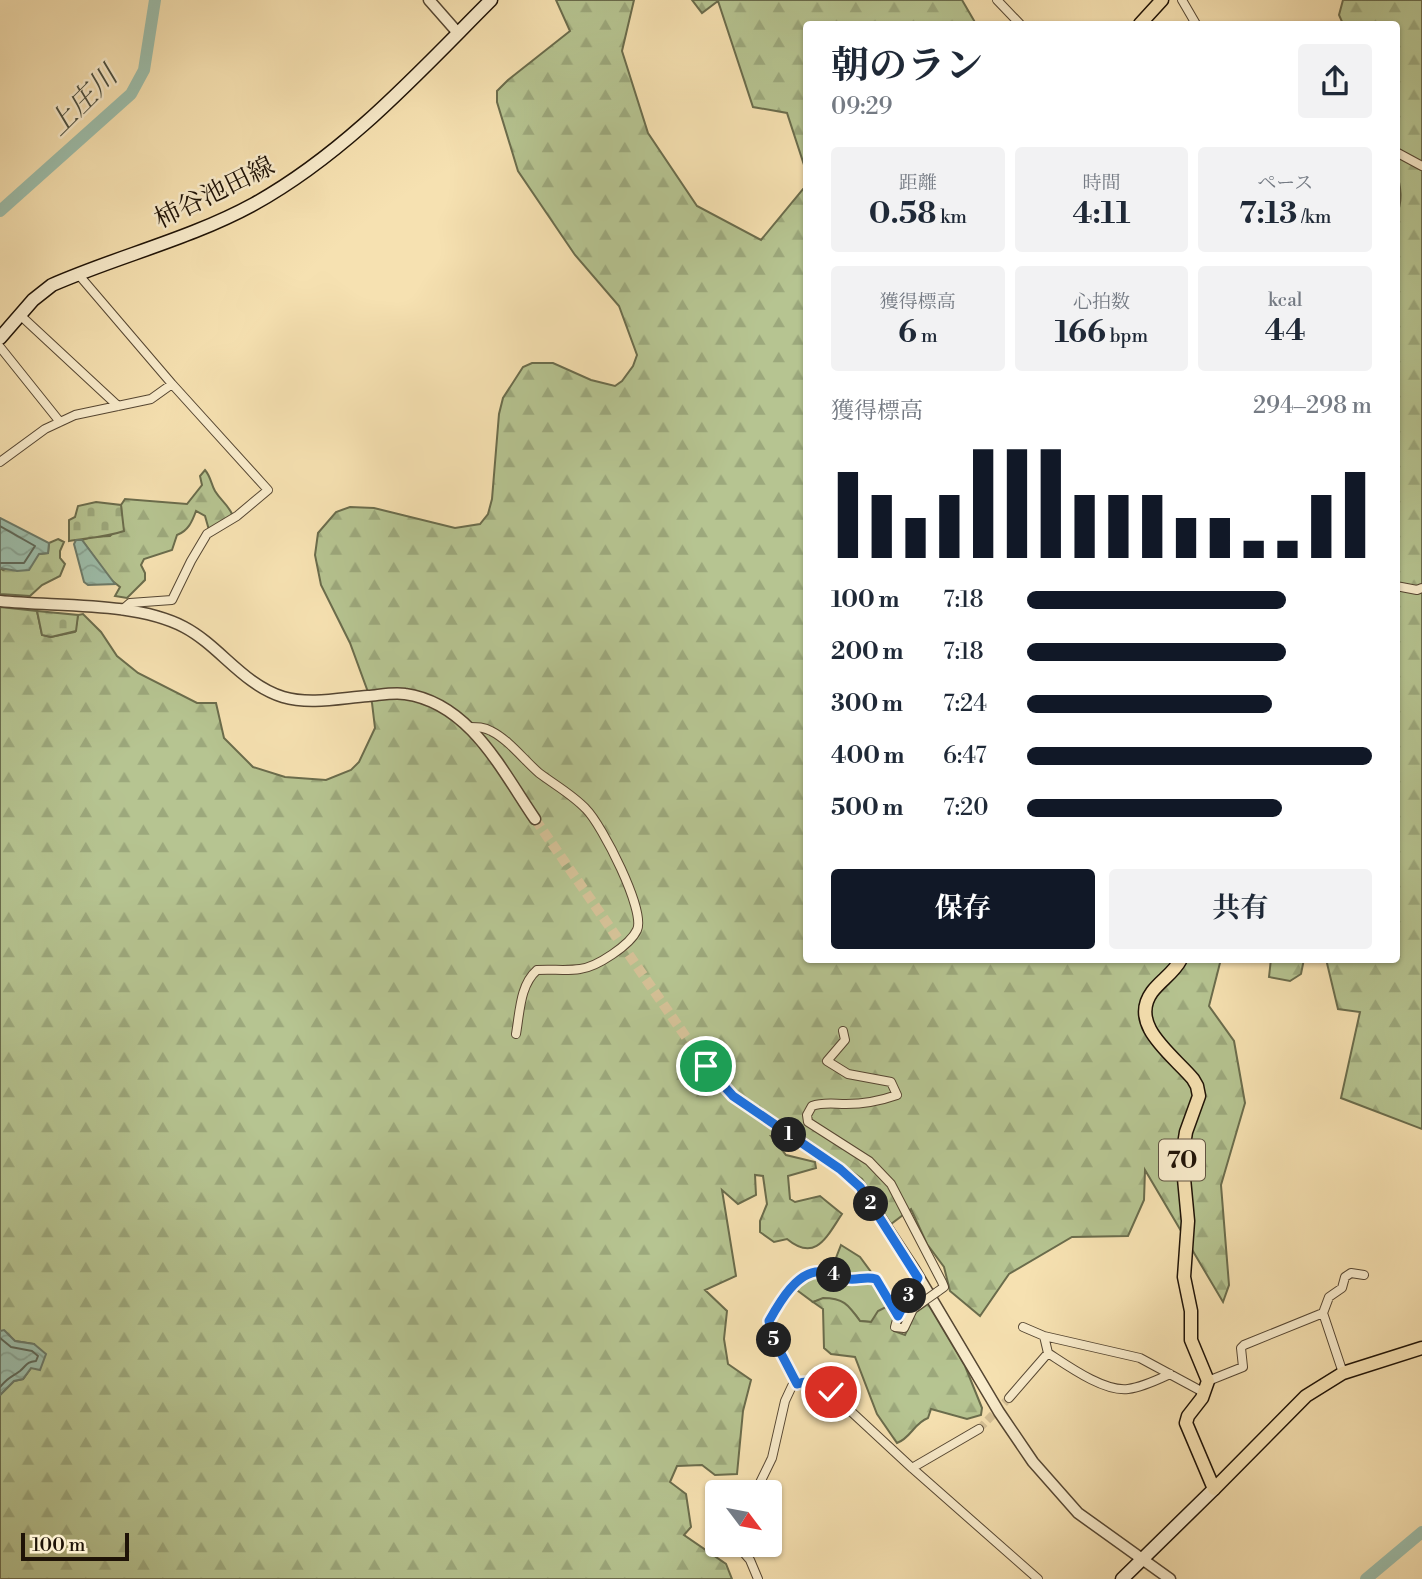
<!DOCTYPE html>
<html lang="ja">
<head>
<meta charset="utf-8">
<style>
	body { margin:0; font-family:"Libre Bodoni","Noto Serif JP",serif; background:#f2f2f3; color:#1f2937; height:100vh; display:flex; flex-direction:column; font-size:26px; white-space:nowrap }
	* { box-sizing:border-box; margin:0 }
	p { font-size:23px; color:#747a83 }
	.icon { flex:none; width:38px; height:38px; fill:none; stroke:currentColor; stroke-width:2; stroke-linecap:round; stroke-linejoin:round }
	.map { position:relative; flex:1; overflow:hidden }
	.drawer { position:absolute; left:803px; top:21px; width:597px; height:942px; display:flex; flex-direction:column; background:#fff; border-radius:7px; box-shadow:0 2px 5px #0004 }
	.drawer>* { flex:none }
	.needle { width:46px; rotate:122deg }
	.buttons { position:absolute; left:705px; top:1480px; display:grid; gap:14px }
	.buttons a { display:grid; place-items:center; width:77px; height:77px; border-radius:7px; background:#fff; box-shadow:0 2px 5px #0004; font-size:35px }
	.scale { position:absolute; left:21px; bottom:18px; width:108px; box-sizing:border-box; padding-left:7px; border:4px solid #1f1307; border-top:0; font-size:19px; line-height:24px; white-space:nowrap; color:#1f1307; -webkit-text-stroke:5px #f9eccc; paint-order:stroke }
	.pin { position:absolute; display:grid; place-items:center; width:60px; height:60px; color:#fff; margin:-30px; border:4px solid #fff; border-radius:50%; box-shadow:0 2px 7px #0007 }
	.km { position:absolute; width:35px; height:35px; margin:-18px; border-radius:50%; background:#222; color:#fff; font-size:19px; line-height:35px; text-align:center }
	.round { display:grid; place-items:center; flex:none; width:74px; height:74px; border-radius:7px; background:#f2f2f3 }
	.head { display:flex; align-items:center; justify-content:space-between; height:119px; padding:0 28px }
	h1 { font-size:38px; font-weight:700; line-height:52px }
	.figures { display:grid; grid-template-columns:repeat(3,1fr); gap:10px; height:119px; padding:7px 28px }
	.figures div { display:grid; align-content:center; border-radius:7px; background:#f2f2f3; text-align:center }
	.figures b { font-size:30px; font-weight:700 }
	.figures small { font-size:19px; font-weight:400 }
	.figures p { font-size:19px }
	.chart { height:196px; padding:14px 28px }
	.chart p { display:flex; justify-content:space-between }
	.chart svg { width:100%; height:126px; margin-top:7px; stroke:#111827; stroke-width:6 }
	.button { display:flex; gap:14px; margin-top:auto; padding:14px 28px }
	.button a { flex:1; height:80px; border-radius:7px; background:#111827; color:#fff; font-size:28px; font-weight:700; line-height:80px; text-align:center }
	.button a+a { background:#f2f2f3; color:#1f2937 }
	ul { padding:0 28px; list-style:none; font-size:23px }
	li { display:grid; grid-template-columns:112px 84px 1fr; align-items:center; height:52px }
	li i { height:18px; border-radius:9px; background:#111827 }
	.map>svg:first-child { display:block }
</style>
</head>
<body>
<div class="map">
<svg width="1422" height="1579" viewBox="0 0 1422 1579">
	<defs>
		<pattern id="forest-firs" width="22" height="20" patternUnits="userSpaceOnUse" patternTransform="scale(1.75)"><rect width="22" height="20" fill="#b6c491"/><path d="M5 1l3.5 6h-7zM16 11l3.5 6h-7z" fill="#9ca87c"/></pattern>
		<pattern id="cemetery-stones" width="16" height="16" patternUnits="userSpaceOnUse" patternTransform="scale(1.75)"><rect width="16" height="16" fill="#b6c491"/><path d="M2 7V4a2 2 0 0 1 4 0v3zM10 15v-3a2 2 0 0 1 4 0v3z" fill="#9ca87c"/></pattern>
		<pattern id="water-waves" width="16" height="10" patternUnits="userSpaceOnUse" patternTransform="scale(1.75)"><rect width="16" height="10" fill="#9dbeab"/><path d="M0 5q4-4 8 0t8 0" fill="none" stroke="#87a292"/></pattern>
	</defs>
	<rect width="100%" height="100%" fill="#f6e1b1"/>
	<filter id="stains"><feTurbulence type="fractalNoise" baseFrequency=".00286" numOctaves="4"/><feColorMatrix values="0 0 0 0 .2 0 0 0 0 .09 0 0 0 0 .02 0 0 0 .5 -.17"/></filter>
	<radialGradient id="worn" r=".72"><stop offset=".6" stop-color="#630" stop-opacity="0"/><stop offset="1" stop-color="#630" stop-opacity=".3"/></radialGradient>
	<!-- grass -->
	<path fill="#b6c491" stroke="#6a6c4c" stroke-width="2" d="M841 1245 860 1257 894 1303 886 1307 872 1322 860 1321C850 1306 831 1295 813 1302L794 1288C806 1278 817 1270 832 1268Z"/>
	<!-- forest -->
	<path fill="url(#forest-firs)" stroke="#6a6c4c" stroke-width="2" d="M556 0H634L622 51 648 133 697 206 761 240 804 188V165L787 113 753 107 718 1 702 13 692 0H962L976 24H807V959H1221L1209 1006 1234 1041 1245 1103 1221 1185 1229 1285 1223 1302 1145 1170 1144 1200 1128 1236 1072 1237 1009 1274 980 1316 950 1291 944 1267 927 1244 911 1209 891 1224 862 1179 804 1137 771 1136 786 1155 815 1162 816 1168 788 1176 790 1199 795 1202 820 1196 842 1214C827 1236 816 1263 787 1239L774 1242 760 1232V1221L767 1204 763 1176 755 1175 756 1195 738 1204 722 1190 736 1276 705 1290 727 1311 724 1339 728 1364 751 1380 743 1411 737 1474 715 1475 702 1465 677 1466 670 1482 686 1494 691 1527 684 1535 726 1564 732 1579H0V1395L14 1381 23 1379 31 1368 34 1344 15 1341 4 1331H0V607L37 611 42 635 51 637 75 632 78 615 83 614 101 632 117 656 138 673 197 703H216L224 738 253 767 285 777 326 780 351 770 359 762 375 728 372 703 350 643 321 585 315 555 318 533 336 512 350 507 374 508 455 528 480 524 488 514 492 499 499 414 503 398 523 367 532 363H553L591 380 615 386 622 381 633 366 637 355 619 306 575 255 518 171 497 102V91L508 80 570 31Z
		M1343 0H1422V1129L1341 1098 1360 1012 1338 1009 1326 959H1396V215C1403 203 1401 185 1396 172V24H1343L1339 15Z
		M205 470C211 477 211 484 215 491 221 501 228 504 233 516L209 530 205 516 196 511C192 522 188 531 177 535L172 550 144 559 141 565 145 573V580L127 598 115 596 120 587 110 579 82 540 91 537 110 536 122 524 121 505 125 499 187 504 202 485 200 476Z
		M58 539 64 542 60 551V558L65 564 60 576 42 585 30 596 0 594V568L3 570 39 554 48 553 49 543Z
		M1271 959H1304L1301 974 1290 981 1269 977Z
		M823 1298C843 1298 848 1304 860 1321L871 1322 878 1311 886 1307 893 1313 894 1331 905 1335 915 1313 928 1304 965 1366 982 1408 981 1415 967 1419 931 1409 928 1418C914 1423 911 1438 897 1443L877 1414 855 1357 831 1354 824 1348 823 1309 813 1302Z"/>
	<!-- cemetery -->
	<path fill="url(#cemetery-stones)" stroke="#6a6c4c" stroke-width="2" d="M96 502 121 505 124 531C107 537 88 538 69 541V520L75 517 78 506Z
		M37 611 78 615 76 631 51 637 42 635Z"/>
	<!-- water -->
	<path fill="url(#water-waves)" stroke="#6b7a69" stroke-width="2" d="M0 518 49 543 48 553 39 554 29 570 17 571 0 568Z
		M76 540H82L115 584 88 585 84 582 74 544Z
		M4 1330 15 1341 34 1344 46 1354 40 1370 31 1368 23 1379 14 1381 0 1395V1331Z"/>
	<g fill="none" stroke-linecap="round" stroke-linejoin="round">
		<!-- shore -->
		<path stroke="#5e6859" stroke-width="2" d="M0 526 35 546 24 563H0
			M0 1338 11 1347 32 1351 38 1356 36 1361C26 1362 27 1365 20 1371 11 1378 10 1375 0 1387"/>
		<!-- river -->
		<path stroke="#9dbeab" stroke-width="12" d="M0 211 131 94 144 70 155 0
			M1366 1579 1422 1532"/>
		<!-- minor-tunnel -->
		<path stroke="#d6c298" stroke-width="8" stroke-dasharray="8 4" stroke-linecap="butt" d="M979 1429 1009 1398"/>
		<!-- tertiary-tunnel -->
		<path stroke="#d6c298" stroke-width="10" stroke-dasharray="10 5" stroke-linecap="butt" d="M535 819 706 1066"/>
		<defs>
			<path id="minor" d="M997 0 1020 24
				M1182 0 1196 24
				M1396 152 1422 166
				M78 274 172 384 268 490 237 516 207 534 191 561 172 600 130 603 122 610
				M20 315 118 406
				M0 347 60 422
				M0 462 45 429 75 415 151 399 172 384
				M1396 586 1417 590 1422 588
				M470 727C477 727 484 727 491 731 509 740 523 759 539 773 555 785 573 795 586 809 602 825 646 911 637 930 630 945 597 967 580 969 567 971 551 969 537 970 520 985 520 1011 516 1034
				M843 1031 845 1040 827 1061 848 1074 891 1082 897 1095C880 1101 863 1104 846 1104 834 1104 823 1102 812 1106L807 1115 808 1122 869 1161 891 1184 942 1282 944 1287 937 1292
				M918 1278 898 1316 895 1327 904 1328 913 1309 920 1304
				M1023 1327 1044 1336 1140 1358 1203 1392
				M1044 1336 1048 1353C1068 1366 1104 1392 1128 1389 1143 1387 1157 1380 1170 1374
				M1343 1373 1323 1313 1329 1297 1342 1288 1345 1277 1351 1273 1364 1275
				M1208 1381 1243 1367 1241 1348 1244 1345 1323 1313
				M797 1384 772 1337 769 1321C779 1302 796 1269 822 1272 831 1273 840 1277 849 1279 859 1280 866 1276 875 1279L898 1316
				M1009 1398 1048 1353
				M912 1468 979 1429
				M755 1493 772 1458 785 1401 792 1386C808 1380 817 1383 830 1392L912 1468 1038 1579
				M737 1545 750 1560 758 1579"/>
			<path id="tertiary" d="M429 0 458 33
				M0 601C56 607 134 601 184 627 220 646 242 684 283 697 310 705 341 698 368 696 380 695 394 692 405 694 470 703 502 771 535 819
				M706 1066 733 1096 840 1169 860 1187 914 1269 999 1412 1033 1462 1078 1513 1170 1579"/>
			<path id="secondary" d="M0 338 33 300 52 285C118 256 190 239 254 204 346 153 418 73 491 0
				M1122 1579 1214 1489"/>
			<path id="primary" d="M1140 24 1162 0
				M1181 959C1174 973 1161 980 1152 992 1128 1025 1173 1055 1193 1079L1197 1086 1199 1096 1186 1132 1182 1157 1188 1221 1184 1277 1191 1311V1340L1208 1381 1202 1398 1188 1416 1186 1423 1214 1489 1306 1396 1343 1373 1422 1348"/>
		</defs>
		<!-- minor casing -->
		<use href="#minor" stroke="#554632" stroke-width="10"/>
		<!-- tertiary casing -->
		<use href="#tertiary" stroke="#554632" stroke-width="13"/>
		<!-- secondary casing -->
		<use href="#secondary" stroke="#1f1307" stroke-width="15"/>
		<!-- primary casing -->
		<use href="#primary" stroke="#1f1307" stroke-width="15"/>
		<!-- minor -->
		<use href="#minor" stroke="#f9eccc" stroke-width="8"/>
		<!-- tertiary -->
		<use href="#tertiary" stroke="#f9eccc" stroke-width="10"/>
		<!-- secondary -->
		<use href="#secondary" stroke="#f9eccc" stroke-width="12"/>
		<!-- primary -->
		<use href="#primary" stroke="#f6e1b1" stroke-width="12"/>
		<defs>
			<path id="minor-bridge" d="M920 1304 937 1292"/>
		</defs>
		<!-- minor-bridge casing -->
		<use href="#minor-bridge" stroke="#554632" stroke-width="10" stroke-linecap="butt"/>
		<!-- minor-bridge -->
		<use href="#minor-bridge" stroke="#f9eccc" stroke-width="8"/>
	</g>
	<g fill="none" stroke-linecap="round" stroke-linejoin="round">
		<defs>
			<path id="route" d="M706 1066 733 1096 840 1169 860 1187 918 1278 898 1316 876 1279C866 1276 859 1280 849 1279 840 1277 831 1273 822 1272 798 1269 779 1303 769 1321L772 1336 797 1384C811 1379 819 1384 831 1392"/>
		</defs>
		<!-- route casing -->
		<use href="#route" stroke="#fff" stroke-width="14"/>
		<!-- route -->
		<use href="#route" stroke="#1a73e8" stroke-width="9"/>
	</g>
	<g text-anchor="middle" stroke-width="5" stroke-linejoin="round" paint-order="stroke">
		<!-- shield labels -->
		<rect fill="#f9eccc" stroke="#605442" stroke-width="2" x="1159" y="1139.5" width="46" height="41" rx="5"/>
		<g font-size="24" font-weight="bold" fill="#1f1307">
			<text x="1182" y="1168">70</text>
		</g>
		<!-- street labels -->
		<g font-size="26" fill="#1f1307" stroke="#f9eccc">
			<text transform="translate(214 192) rotate(-26)" y="9">柿谷池田線</text>
		</g>
		<!-- water labels -->
		<g font-size="28" font-style="italic" fill="#4b4f40" stroke="#f9eccc">
			<text transform="translate(82 100) rotate(-45)" y="10">上庄川</text>
		</g>
	</g>
	<rect width="100%" height="100%" filter="url(#stains)"/>
	<rect width="100%" height="100%" fill="url(#worn)"/>
</svg>
<div class="buttons">
<a><svg class="needle" viewBox="-14 -14 28 28"><path d="M0-13l5 13h-10z" fill="#e53935"/><path d="M0 13l5-13h-10z" fill="#747a83"/></svg></a>
</div>
<div class="scale">100 m</div>
<div class="pin" style="left:706px;top:1066px;background:#1e9e55"><svg class="icon" aria-label="arrive" viewBox="0 0 24 24"><path d="M6 21V4h12l-3 4 3 4H6"/></svg></div>
<div class="pin" style="left:831px;top:1392px;background:#d93025"><svg class="icon" aria-label="check" viewBox="0 0 24 24"><path d="M5 12l5 5 9-10"/></svg></div>
<b class="km" style="left:789px;top:1135px">1</b>
<b class="km" style="left:871px;top:1204px">2</b>
<b class="km" style="left:909px;top:1296px">3</b>
<b class="km" style="left:834px;top:1275px">4</b>
<b class="km" style="left:774px;top:1340px">5</b>
<section class="drawer">
<div class="head"><div><h1>朝のラン</h1><p>09:29</p></div><a class="round"><svg class="icon" aria-label="share" viewBox="0 0 24 24"><path d="M12 15V3M7 8l5-5 5 5M5 13v7h14v-7"/></svg></a></div>
<div class="figures">
<div><p>距離</p><b>0.58<small> km</small></b></div>
<div><p>時間</p><b>4:11</b></div>
<div><p>ペース</p><b>7:13<small> /km</small></b></div>
</div>
<div class="figures">
<div><p>獲得標高</p><b>6<small> m</small></b></div>
<div><p>心拍数</p><b>166<small> bpm</small></b></div>
<div><p>kcal</p><b>44</b></div>
</div>
<div class="chart"><p><span>獲得標高</span>294–298 m</p>
<svg viewBox="0 0 160 44" preserveAspectRatio="none"><path d="M5 44V14M15 44V22M25 44V30M35 44V22M45 44V6M55 44V6M65 44V6M75 44V22M85 44V22M95 44V22M105 44V30M115 44V30M125 44V38M135 44V38M145 44V22M155 44V14"/></svg>
</div>
<ul>
<li><b>100 m</b>7:18<i style="width:75%"></i></li>
<li><b>200 m</b>7:18<i style="width:75%"></i></li>
<li><b>300 m</b>7:24<i style="width:71%"></i></li>
<li><b>400 m</b>6:47<i style="width:100%"></i></li>
<li><b>500 m</b>7:20<i style="width:74%"></i></li>
</ul>
<div class="button"><a>保存</a><a>共有</a></div>
</section>
</div>
</body>
</html>
